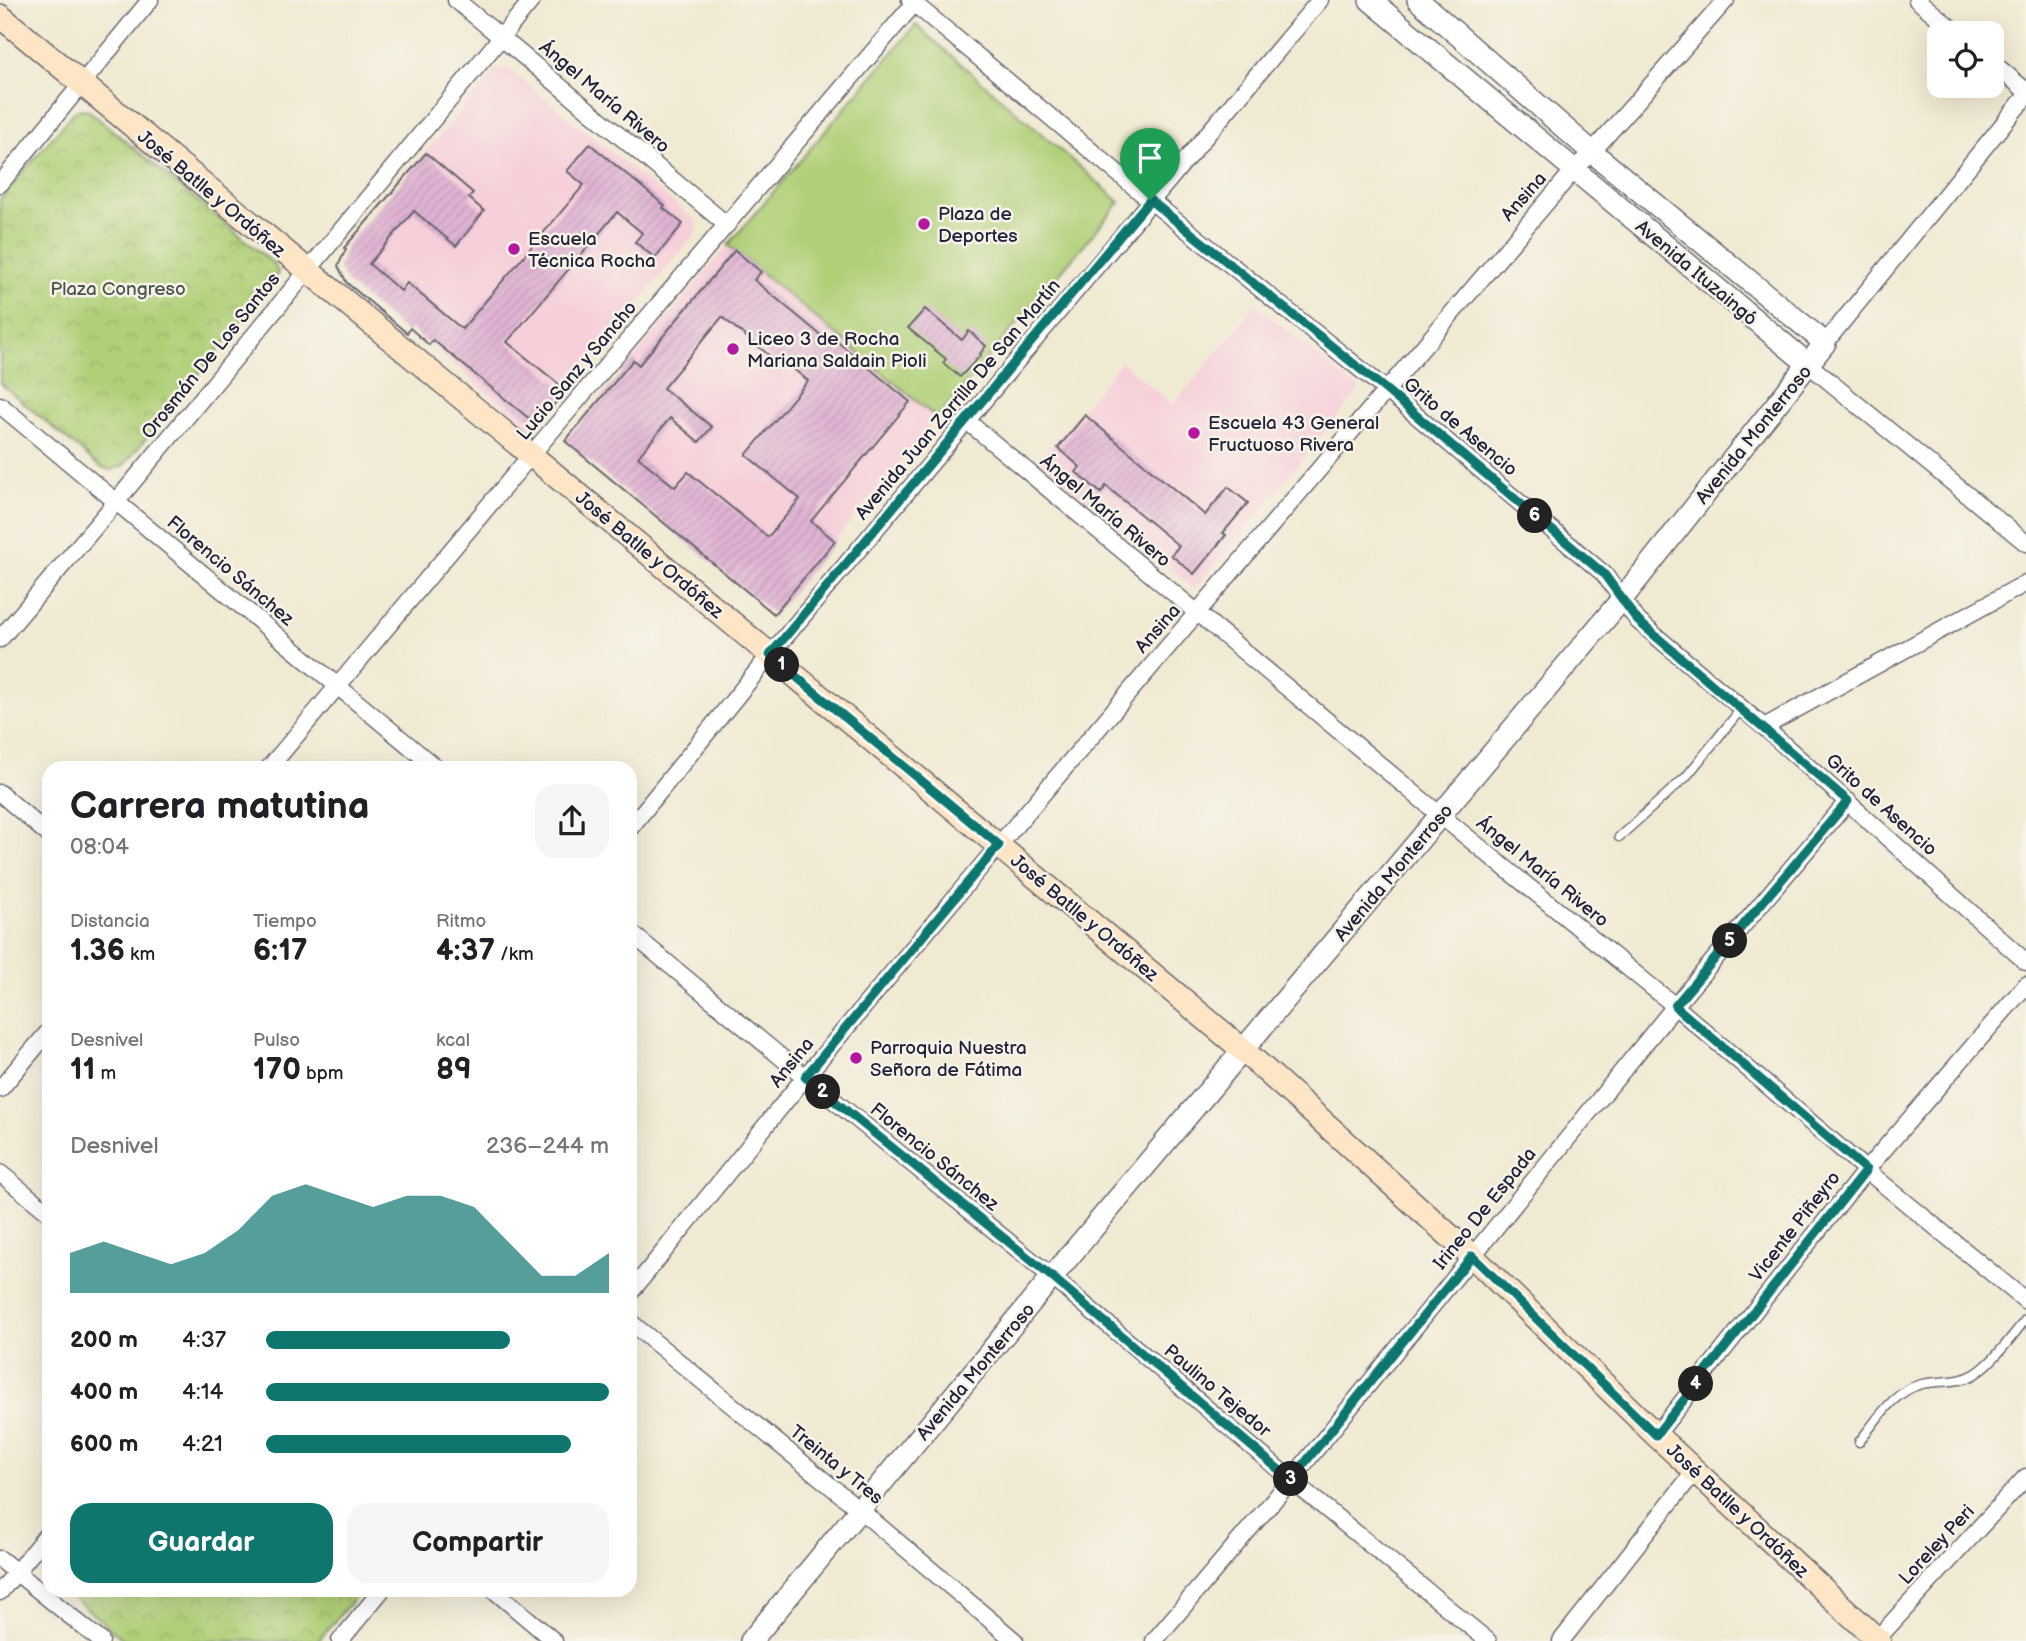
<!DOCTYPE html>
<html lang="es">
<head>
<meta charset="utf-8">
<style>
	body { margin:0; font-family:"Balsamiq Sans",sans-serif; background:#f6f6f6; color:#202124; height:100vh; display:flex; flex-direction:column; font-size:26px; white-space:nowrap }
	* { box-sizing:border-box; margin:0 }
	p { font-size:23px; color:#757577 }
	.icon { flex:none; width:38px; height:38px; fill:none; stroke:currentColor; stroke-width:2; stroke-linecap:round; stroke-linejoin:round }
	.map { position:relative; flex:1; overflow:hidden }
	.sheet { position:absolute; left:42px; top:761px; width:595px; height:836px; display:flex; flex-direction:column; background:#fff; border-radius:21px; box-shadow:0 7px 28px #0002 }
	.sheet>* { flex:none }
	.controls { position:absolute; left:1927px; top:21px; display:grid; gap:14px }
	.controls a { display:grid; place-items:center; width:77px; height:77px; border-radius:14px; background:#fff; box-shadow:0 7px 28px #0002; font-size:35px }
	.pin { position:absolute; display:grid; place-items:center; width:60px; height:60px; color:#fff; margin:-72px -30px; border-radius:50% 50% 50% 0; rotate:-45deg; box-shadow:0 0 7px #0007 }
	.pin .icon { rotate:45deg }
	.km { position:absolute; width:35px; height:35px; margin:-18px; border-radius:50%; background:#222; color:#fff; font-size:19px; line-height:35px; text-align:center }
	.round { display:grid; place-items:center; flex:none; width:74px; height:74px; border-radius:21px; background:#f6f6f6 }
	.summary { display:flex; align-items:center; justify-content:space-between; height:119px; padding:0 28px }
	h1 { font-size:38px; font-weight:800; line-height:52px }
	.stats { display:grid; grid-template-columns:repeat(3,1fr); gap:10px; height:119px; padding:7px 28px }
	.stats div { display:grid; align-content:center }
	.stats b { font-size:30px; font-weight:800 }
	.stats small { font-size:19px; font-weight:400 }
	.stats p { font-size:19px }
	.chart { height:196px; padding:14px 28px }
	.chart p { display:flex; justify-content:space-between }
	.chart svg { width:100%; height:126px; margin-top:7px; fill:#0f766e; opacity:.7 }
	.button { display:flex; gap:14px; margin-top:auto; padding:14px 28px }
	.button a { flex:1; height:80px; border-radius:21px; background:#0f766e; color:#fff; font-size:28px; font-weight:800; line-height:80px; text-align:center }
	.button a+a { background:#f6f6f6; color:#202124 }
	ul { padding:0 28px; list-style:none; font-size:23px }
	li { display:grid; grid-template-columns:112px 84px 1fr; align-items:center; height:52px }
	li i { height:18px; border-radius:9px; background:#0f766e }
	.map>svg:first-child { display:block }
</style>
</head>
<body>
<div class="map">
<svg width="2026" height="1641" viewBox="0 0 2026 1641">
	<defs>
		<pattern id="park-crowns" width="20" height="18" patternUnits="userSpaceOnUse" patternTransform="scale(1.75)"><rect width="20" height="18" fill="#b0d078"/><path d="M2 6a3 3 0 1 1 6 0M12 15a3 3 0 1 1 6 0" fill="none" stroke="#97b269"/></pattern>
		<pattern id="building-hatch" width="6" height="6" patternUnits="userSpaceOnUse" patternTransform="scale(1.75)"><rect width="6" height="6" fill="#e0b3d3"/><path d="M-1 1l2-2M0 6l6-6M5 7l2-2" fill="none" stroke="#c09ab6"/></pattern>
	</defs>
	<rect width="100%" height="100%" fill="#f7f3e8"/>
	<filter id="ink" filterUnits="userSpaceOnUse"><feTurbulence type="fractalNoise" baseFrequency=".0143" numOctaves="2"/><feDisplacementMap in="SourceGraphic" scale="14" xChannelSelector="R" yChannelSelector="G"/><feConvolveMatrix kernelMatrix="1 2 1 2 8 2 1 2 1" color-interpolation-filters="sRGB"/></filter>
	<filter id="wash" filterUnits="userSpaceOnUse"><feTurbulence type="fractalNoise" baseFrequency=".00686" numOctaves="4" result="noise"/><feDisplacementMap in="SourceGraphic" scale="28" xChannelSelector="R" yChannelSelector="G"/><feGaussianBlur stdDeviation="1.57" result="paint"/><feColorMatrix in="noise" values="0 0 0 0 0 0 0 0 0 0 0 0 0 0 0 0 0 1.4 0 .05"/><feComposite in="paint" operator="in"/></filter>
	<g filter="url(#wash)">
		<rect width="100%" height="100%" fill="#f0ead2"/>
		<!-- built -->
		<path fill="#f6cfd9" d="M508 68 697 222 698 231 533 430 411 329 407 333 347 283 349 278 343 276 338 266 346 250 344 248 497 69Z
			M728 245 937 418 774 614 565 441Z
			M1256 305 1360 390 1195 589 1039 461 1121 362 1173 405Z"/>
		<!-- park -->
		<path fill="url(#park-crowns)" stroke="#69795a" stroke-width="2" d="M80 109 89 111 274 264 278 272 275 282 124 465 112 470 100 467 0 383V199L73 113Z
			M66 1591H360L318 1641H125Z"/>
		<!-- garden -->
		<path fill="#b0d078" stroke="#69795a" stroke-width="2" d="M916 25 1120 202 937 418 728 245Z"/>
		<g id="blocks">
			<!-- building -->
			<path fill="url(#building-hatch)" fill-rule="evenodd" d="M590 144 665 206 663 208 683 224 655 258 635 242 642 233 617 212 507 342 566 390 537 425 433 340 429 345 410 328 407 333 347 283 338 266 346 249 344 248 426 153 473 193 469 198 484 211 456 246 414 211 369 264 401 291 407 283 462 329 584 185 567 171Z
				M735 250 761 272 754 280 829 342 833 338 910 402 811 521 835 541 774 614 565 441 633 360 639 365ZM722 317 781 365 784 361 808 381 746 455 800 499 768 537 688 472 675 487 638 457 670 418 699 442 712 427 663 388Z
				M925 309 962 340 969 331 986 346 980 354 981 355 960 377 943 363 946 359 908 328Z
				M1085 415 1205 515 1228 487 1248 503 1223 533 1226 535 1194 574 1171 555 1179 546 1106 486 1101 493 1076 472 1080 467 1058 448Z"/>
		</g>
	</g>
	<g filter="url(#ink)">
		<use href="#blocks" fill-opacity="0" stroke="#6a6870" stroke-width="2"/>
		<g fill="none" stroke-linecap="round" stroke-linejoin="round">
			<defs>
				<path id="service" d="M1619 837 1686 777 1742 708
					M1859 1442C1877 1420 1893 1391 1922 1384 1939 1380 1959 1384 1975 1374 1995 1361 2011 1337 2026 1319"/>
				<path id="minor" d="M456 0 727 225
					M910 0 1150 200 1385 389 1604 574 1638 621 1764 727 2026 962
					M1917 0 1957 33
					M1992 62 2026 91
					M0 184 150 0
					M1825 343 2026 96
					M1808 364 2026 543
					M0 405 436 768
					M967 421 1440 815 1675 1006 1866 1170 2026 1301
					M0 639 116 502 532 0
					M1764 727 2026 583
					M269 768 531 455 917 0
					M0 793 49 835
					M630 828 770 655 1320 0
					M630 932 805 1077 1052 1277 1291 1480 1488 1641
					M0 1089 49 1031
					M0 1173 49 1213
					M630 1293 805 1077 999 845 1574 170 1592 152 1726 0
					M630 1322 860 1510 1015 1641
					M1656 1435 1866 1170 2026 985
					M0 1559 101 1641
					M495 1591 554 1641
					M0 1592 49 1532
					M1877 1639 2026 1477
					M340 1641 381 1591
					M1154 1641 1291 1480 1675 1006 1848 801
					M1561 1641 1695 1471"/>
				<path id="tertiary" d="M1370 0 1808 364
					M751 1641 1052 1277 1622 599 1825 343 1592 152 1418 0"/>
				<path id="secondary" d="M0 16 531 455 1243 1050 1472 1256 1656 1435 1879 1641"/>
			</defs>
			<!-- service casing -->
			<use href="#service" stroke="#6a6870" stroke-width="11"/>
			<!-- minor casing -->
			<use href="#minor" stroke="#6a6870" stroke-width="19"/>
			<!-- tertiary casing -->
			<use href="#tertiary" stroke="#6a6870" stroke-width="24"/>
			<!-- secondary casing -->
			<use href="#secondary" stroke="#6a6870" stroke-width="26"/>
			<!-- service -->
			<use href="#service" stroke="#fff" stroke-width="8"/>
			<!-- minor -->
			<use href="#minor" stroke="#fff" stroke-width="16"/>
			<!-- tertiary -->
			<use href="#tertiary" stroke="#fff" stroke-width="21"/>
			<!-- secondary -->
			<use href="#secondary" stroke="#fde5c5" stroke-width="23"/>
		</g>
	</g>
	<g fill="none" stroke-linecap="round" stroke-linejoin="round" filter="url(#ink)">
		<defs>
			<path id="route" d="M1150 200 1385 389 1604 574 1638 621 1848 801 1675 1006 1866 1170 1656 1435 1472 1256 1291 1480 1052 1277 805 1077 999 845 770 655Z"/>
		</defs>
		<!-- route casing -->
		<use href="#route" stroke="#fff" stroke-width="14"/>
		<!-- route -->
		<use href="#route" stroke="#0f766e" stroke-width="9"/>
	</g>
	<!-- markers -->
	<g fill="#b5179e" stroke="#f7f3e8" stroke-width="2.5">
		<circle cx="924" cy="224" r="7"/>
		<circle cx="514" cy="249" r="7"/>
		<circle cx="733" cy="349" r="7"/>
		<circle cx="1194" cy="433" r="7"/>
		<circle cx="856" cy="1058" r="7"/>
	</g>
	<g text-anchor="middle" stroke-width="5" stroke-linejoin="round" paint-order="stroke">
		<!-- street labels -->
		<g font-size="19" fill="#22223b" stroke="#f7f3e8">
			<text transform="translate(605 96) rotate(40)" y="7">Ángel María Rivero</text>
			<text transform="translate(212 193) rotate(40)" y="7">José Batlle y Ordóñez</text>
			<text transform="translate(1523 196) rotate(-49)" y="7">Ansina</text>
			<text transform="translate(1697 272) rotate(40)" y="7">Avenida Ituzaingó</text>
			<text transform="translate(210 355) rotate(-51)" y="7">Orosmán De Los Santos</text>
			<text transform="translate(576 370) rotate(-50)" y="7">Lucio Sanz y Sancho</text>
			<text transform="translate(957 399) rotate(-50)" y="7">Avenida Juan Zorrilla De San Martín</text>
			<text transform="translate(1461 426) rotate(40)" y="7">Grito de Asencio</text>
			<text transform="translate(1753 434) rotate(-51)" y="7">Avenida Monterroso</text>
			<text transform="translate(1106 510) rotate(40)" y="7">Ángel María Rivero</text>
			<text transform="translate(650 554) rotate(40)" y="7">José Batlle y Ordóñez</text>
			<text transform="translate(231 570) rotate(40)" y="7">Florencio Sánchez</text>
			<text transform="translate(1157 628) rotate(-49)" y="7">Ansina</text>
			<text transform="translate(1882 804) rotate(42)" y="7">Grito de Asencio</text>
			<text transform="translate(1543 871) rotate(39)" y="7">Ángel María Rivero</text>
			<text transform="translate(1393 872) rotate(-50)" y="7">Avenida Monterroso</text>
			<text transform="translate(1085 917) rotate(40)" y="7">José Batlle y Ordóñez</text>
			<text transform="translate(791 1062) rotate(-51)" y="7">Ansina</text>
			<text transform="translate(935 1156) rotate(39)" y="7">Florencio Sánchez</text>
			<text transform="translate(1484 1208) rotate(-51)" y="7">Irineo De Espada</text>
			<text transform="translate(1794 1226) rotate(-52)" y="7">Vicente Piñeyro</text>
			<text transform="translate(975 1371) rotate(-50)" y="7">Avenida Monterroso</text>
			<text transform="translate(1218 1390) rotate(40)" y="7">Paulino Tejedor</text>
			<text transform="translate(837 1464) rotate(39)" y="7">Treinta y Tres</text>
			<text transform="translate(1738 1510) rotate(43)" y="7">José Batlle y Ordóñez</text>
			<text transform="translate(1936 1544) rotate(-47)" y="7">Loreley Peri</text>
		</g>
		<!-- poi labels -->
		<g font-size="19" fill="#22223b" stroke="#f7f3e8" text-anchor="start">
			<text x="938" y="220">Plaza de<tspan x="938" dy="22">Deportes</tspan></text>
			<text x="528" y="245">Escuela<tspan x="528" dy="22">Técnica Rocha</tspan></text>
			<text x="747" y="345">Liceo 3 de Rocha<tspan x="747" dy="22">Mariana Saldain Pioli</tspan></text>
			<text x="1208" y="429">Escuela 43 General<tspan x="1208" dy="22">Fructuoso Rivera</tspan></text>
			<text x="870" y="1054">Parroquia Nuestra<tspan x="870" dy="22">Señora de Fátima</tspan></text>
		</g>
		<!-- park labels -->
		<g font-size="19" fill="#4d564d" stroke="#f7f3e8">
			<text x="118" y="295">Plaza Congreso</text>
		</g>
	</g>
</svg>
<div class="controls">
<a><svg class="icon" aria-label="locate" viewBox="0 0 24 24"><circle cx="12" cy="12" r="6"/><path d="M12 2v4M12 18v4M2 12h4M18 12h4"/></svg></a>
</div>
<div class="pin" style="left:1150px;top:200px;background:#1e9e55"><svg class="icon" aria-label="arrive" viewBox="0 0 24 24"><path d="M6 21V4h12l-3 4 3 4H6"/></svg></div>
<b class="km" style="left:782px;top:665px">1</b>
<b class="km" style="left:823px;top:1092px">2</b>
<b class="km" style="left:1291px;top:1479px">3</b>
<b class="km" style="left:1696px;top:1384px">4</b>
<b class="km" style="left:1730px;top:941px">5</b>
<b class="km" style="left:1535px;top:516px">6</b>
<section class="sheet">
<div class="summary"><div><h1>Carrera matutina</h1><p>08:04</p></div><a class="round"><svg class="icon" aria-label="share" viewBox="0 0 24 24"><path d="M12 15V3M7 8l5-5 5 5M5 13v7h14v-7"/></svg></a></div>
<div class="stats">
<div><p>Distancia</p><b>1.36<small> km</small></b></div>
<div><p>Tiempo</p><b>6:17</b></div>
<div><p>Ritmo</p><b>4:37<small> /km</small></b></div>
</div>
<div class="stats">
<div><p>Desnivel</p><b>11<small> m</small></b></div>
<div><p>Pulso</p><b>170<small> bpm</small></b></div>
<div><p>kcal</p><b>89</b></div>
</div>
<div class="chart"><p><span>Desnivel</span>236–244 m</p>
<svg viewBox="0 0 160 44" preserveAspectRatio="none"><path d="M0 44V30L10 26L20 30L30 34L40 30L50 22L60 10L70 6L80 10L90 14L100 10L110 10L120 14L130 26L140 38L150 38L160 30V44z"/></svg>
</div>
<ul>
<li><b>200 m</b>4:37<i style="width:71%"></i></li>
<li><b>400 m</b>4:14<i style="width:100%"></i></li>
<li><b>600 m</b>4:21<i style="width:89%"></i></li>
</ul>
<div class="button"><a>Guardar</a><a>Compartir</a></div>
</section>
</div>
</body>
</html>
